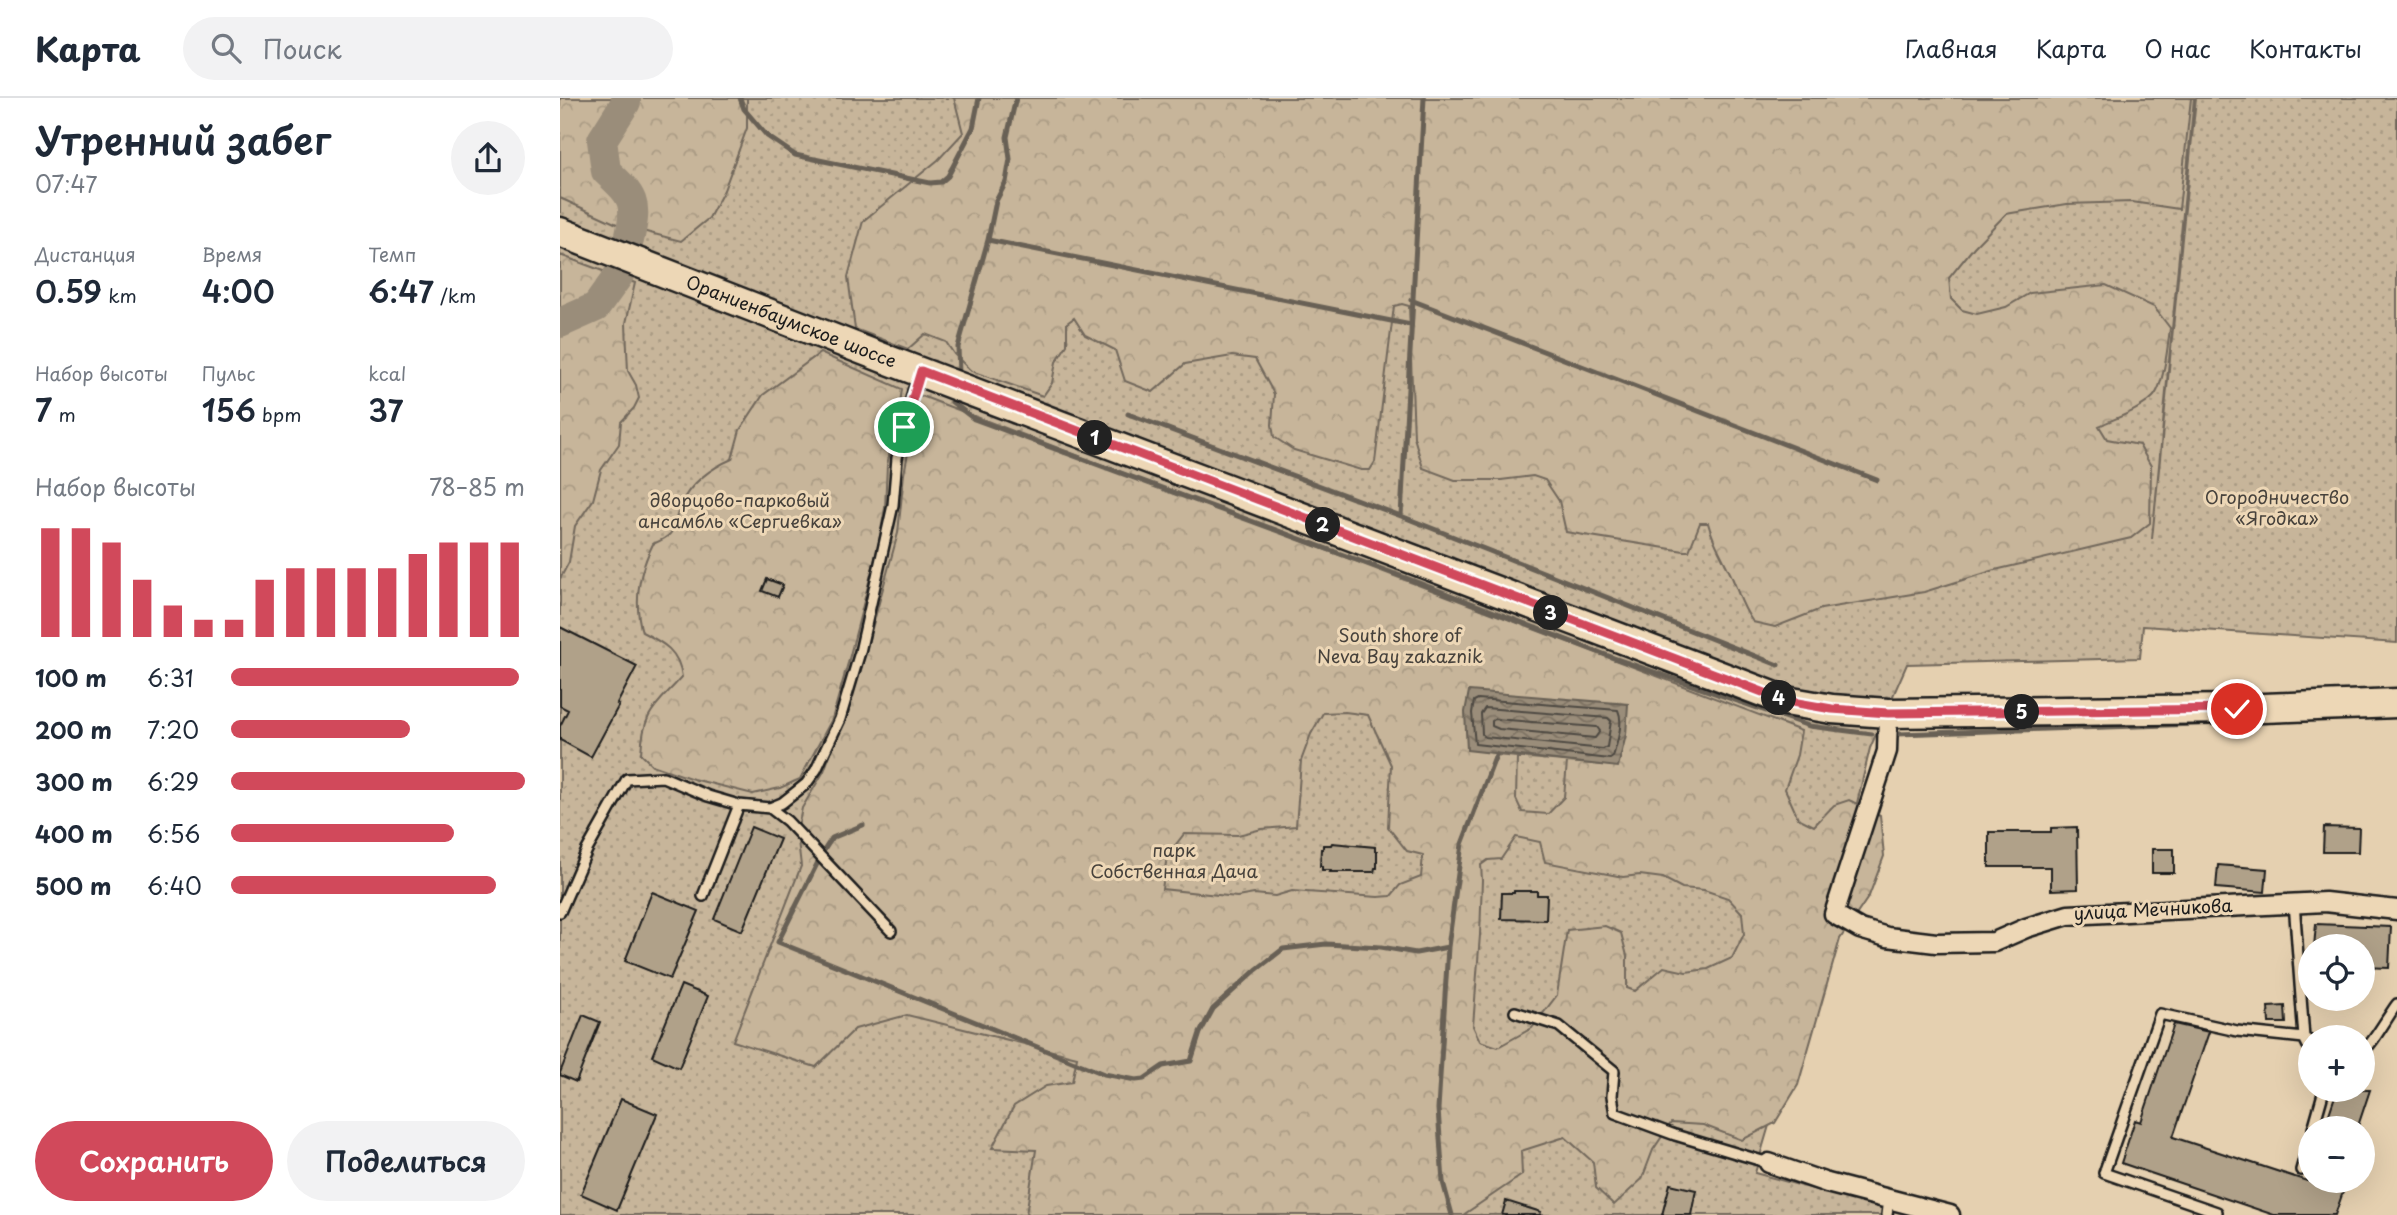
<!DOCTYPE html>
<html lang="ru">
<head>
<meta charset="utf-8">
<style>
	body { margin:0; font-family:"Playpen Sans",sans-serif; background:#f2f2f3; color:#1f2937; height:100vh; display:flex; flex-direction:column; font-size:26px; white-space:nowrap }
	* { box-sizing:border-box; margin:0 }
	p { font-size:23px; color:#747a83 }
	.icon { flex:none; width:38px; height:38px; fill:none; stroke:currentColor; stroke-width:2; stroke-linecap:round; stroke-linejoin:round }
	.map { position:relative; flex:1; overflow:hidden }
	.panel { display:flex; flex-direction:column; background:#fff; width:560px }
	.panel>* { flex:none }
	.tools { position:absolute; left:1738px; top:836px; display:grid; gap:14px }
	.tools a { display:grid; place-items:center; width:77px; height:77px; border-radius:50%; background:#fff; box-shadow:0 7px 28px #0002; font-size:35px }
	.pin { position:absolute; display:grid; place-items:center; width:60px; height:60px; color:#fff; margin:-30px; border:4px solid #fff; border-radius:50%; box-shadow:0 2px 7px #0007 }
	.km { position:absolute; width:35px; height:35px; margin:-18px; border-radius:50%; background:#222; color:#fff; font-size:19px; line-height:35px; text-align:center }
	.round { display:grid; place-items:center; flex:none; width:74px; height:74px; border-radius:37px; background:#f2f2f3 }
	.headline { display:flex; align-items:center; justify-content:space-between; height:119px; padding:0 35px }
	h1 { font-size:38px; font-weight:600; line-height:52px }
	.figures { display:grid; grid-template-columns:repeat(3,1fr); gap:10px; height:119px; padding:7px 35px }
	.figures div { display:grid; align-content:center }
	.figures b { font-size:30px; font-weight:600 }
	.figures small { font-size:19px; font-weight:400 }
	.figures p { font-size:19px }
	.chart { height:196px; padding:14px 35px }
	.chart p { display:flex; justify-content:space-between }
	.chart svg { width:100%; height:126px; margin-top:7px; stroke:#d1495b; stroke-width:6 }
	.primary-button { display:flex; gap:14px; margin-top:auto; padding:14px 35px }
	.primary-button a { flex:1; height:80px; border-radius:42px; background:#d1495b; color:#fff; font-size:28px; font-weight:600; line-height:80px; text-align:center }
	.primary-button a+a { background:#f2f2f3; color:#1f2937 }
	ul { padding:0 35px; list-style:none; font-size:23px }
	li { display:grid; grid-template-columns:112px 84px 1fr; align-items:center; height:52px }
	li i { height:18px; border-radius:9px; background:#d1495b }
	header { display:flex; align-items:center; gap:42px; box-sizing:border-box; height:98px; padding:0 35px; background:#fff; border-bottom:2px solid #e0e1e3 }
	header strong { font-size:33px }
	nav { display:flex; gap:38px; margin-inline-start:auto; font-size:24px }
	.search { width:490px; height:63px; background:#f2f2f3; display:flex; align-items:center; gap:18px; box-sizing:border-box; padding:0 24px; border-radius:38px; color:#747a83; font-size:26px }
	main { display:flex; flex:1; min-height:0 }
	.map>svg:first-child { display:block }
</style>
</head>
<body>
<header>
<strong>Карта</strong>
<div class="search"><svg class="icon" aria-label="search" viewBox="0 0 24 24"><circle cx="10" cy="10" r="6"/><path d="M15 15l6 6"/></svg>Поиск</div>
<nav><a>Главная</a><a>Карта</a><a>О нас</a><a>Контакты</a></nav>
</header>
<main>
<section class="panel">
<div class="headline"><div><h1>Утренний забег</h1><p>07:47</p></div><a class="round"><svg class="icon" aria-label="share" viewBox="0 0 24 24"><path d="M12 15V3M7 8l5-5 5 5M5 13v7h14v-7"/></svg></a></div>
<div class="figures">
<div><p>Дистанция</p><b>0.59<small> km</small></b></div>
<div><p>Время</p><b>4:00</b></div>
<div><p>Темп</p><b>6:47<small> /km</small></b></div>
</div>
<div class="figures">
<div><p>Набор высоты</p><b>7<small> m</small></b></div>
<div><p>Пульс</p><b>156<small> bpm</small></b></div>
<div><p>kcal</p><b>37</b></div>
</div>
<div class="chart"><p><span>Набор высоты</span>78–85 m</p>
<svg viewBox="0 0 160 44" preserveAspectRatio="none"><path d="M5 44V6M15 44V6M25 44V11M35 44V24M45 44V33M55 44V38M65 44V38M75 44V24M85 44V20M95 44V20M105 44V20M115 44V20M125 44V15M135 44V11M145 44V11M155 44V11"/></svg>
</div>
<ul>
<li><b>100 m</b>6:31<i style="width:98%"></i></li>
<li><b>200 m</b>7:20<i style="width:61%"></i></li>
<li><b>300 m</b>6:29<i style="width:100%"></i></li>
<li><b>400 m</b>6:56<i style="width:76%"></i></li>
<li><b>500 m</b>6:40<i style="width:90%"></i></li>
</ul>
<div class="primary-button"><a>Сохранить</a><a>Поделиться</a></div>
</section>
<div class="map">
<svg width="1837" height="1117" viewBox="0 0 1837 1117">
	<defs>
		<pattern id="green-dots" width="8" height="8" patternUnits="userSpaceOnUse" patternTransform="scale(1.75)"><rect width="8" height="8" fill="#c7b59a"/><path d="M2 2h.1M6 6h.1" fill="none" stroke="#aa9b84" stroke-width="1.8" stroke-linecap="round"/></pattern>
		<pattern id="forest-crowns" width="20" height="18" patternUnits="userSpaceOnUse" patternTransform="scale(1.75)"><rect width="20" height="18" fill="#c7b59a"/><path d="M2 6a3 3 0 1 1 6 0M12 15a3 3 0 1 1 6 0" fill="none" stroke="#aa9b84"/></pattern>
		<pattern id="water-waves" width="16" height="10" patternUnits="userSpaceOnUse" patternTransform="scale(1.75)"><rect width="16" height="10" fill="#9a8d7a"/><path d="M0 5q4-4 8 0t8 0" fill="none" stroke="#7d7263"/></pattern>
	</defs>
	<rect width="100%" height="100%" fill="#e5d0b0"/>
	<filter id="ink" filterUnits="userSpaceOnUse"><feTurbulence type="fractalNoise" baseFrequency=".0143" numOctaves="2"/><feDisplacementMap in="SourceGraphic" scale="14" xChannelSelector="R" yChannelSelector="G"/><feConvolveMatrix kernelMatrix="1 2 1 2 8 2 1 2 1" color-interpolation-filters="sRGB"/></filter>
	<g filter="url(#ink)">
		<!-- green -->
		<path fill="url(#green-dots)" stroke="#72685b" stroke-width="2" d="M0 0H1634L1592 441 1636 0H1837V545L1583 528 1580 560 1347 566 1310 650 1269 824 1195 1075 1323 1110 1322 1117H0Z"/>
		<!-- forest -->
		<path fill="url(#forest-crowns)" stroke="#72685b" stroke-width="2" fill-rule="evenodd" d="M0 0H187V30L164 92 149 120 121 143 59 127 0 100Z
			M394 0H1631L1619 111 1572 104 1507 106 1446 116 1414 149 1389 180 1391 201 1402 212 1417 216 1446 209 1470 195 1546 187 1594 209 1610 230C1608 246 1604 288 1593 299 1579 313 1555 320 1539 328L1547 341 1579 347 1591 368 1590 425 1571 440 1435 472 1364 494 1261 511 1215 529 1193 524C1181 508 1179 495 1171 477 1163 460 1153 444 1148 425H1140L1129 453H1124L1006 434 999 403 985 382 973 378 941 382H895L863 370 854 339 849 208 842 206 834 208 815 364 810 372H801L734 352 714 339 712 327 714 296 695 261 672 258 625 266 593 294 565 283 555 252 525 237 514 220 507 225V247L496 264 492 285 483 298 411 273 394 256 386 244 365 236 348 251 295 231 288 179 303 123 378 62 403 35Z
			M0 157 75 185 66 225 67 251 68 273 76 287 79 300 74 310 61 324 59 346 41 372 33 402 15 428 9 464 0 481Z
			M260 255 342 291 338 320 327 367 325 410 318 449 288 565 272 621 240 681 220 690 193 696 133 681 92 667 81 656C83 613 95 609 122 579 119 553 104 545 82 534 73 503 79 474 93 446 119 435 111 431 120 408 129 386 151 370 172 361L180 332 203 297Z
			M359 297 1241 633 1237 657 1225 691 1238 720 1254 728 1274 707 1289 702 1320 717 1324 758 1309 798 1280 841 1238 987 1215 1025 1182 1042 1143 1027 1111 1025 1093 1052 1082 1081 1054 1107 1036 1090 1033 1064 1005 1039 961 1053 962 1077 903 1117H466L476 1052 432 1050 454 1008 486 988 512 984 517 959 347 917 295 931 256 969 173 943 241 768 237 734 242 710 264 673 299 578 338 435 344 376ZM785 614 808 617 831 667 828 729 847 753 863 757 861 779 840 787 831 798 818 799 732 793 715 798 694 796 677 799 602 791 607 758 624 736 678 737 702 731 736 728 741 663 751 636 763 615ZM936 657 1058 668 1007 664 1004 699 988 716 962 714 956 701 957 659ZM956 739 980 744 985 764 1063 779 1080 777 1103 780 1122 790 1144 792 1168 800 1182 815 1184 836 1172 860 1148 871 1126 874 1104 869 1075 893 1067 890V858L1061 835 1045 828 1007 832 997 897 972 930 938 949 920 943 913 928 920 837 922 782 921 767 928 762 941 761Z"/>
		<!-- water -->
		<path fill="url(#water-waves)" stroke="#686054" stroke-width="2" d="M909 593 1068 606 1066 637 1058 669 907 652 905 614Z"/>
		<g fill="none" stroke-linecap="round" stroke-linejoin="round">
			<!-- shore -->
			<path stroke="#4e4942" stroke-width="2" d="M918 601 1058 612C1064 625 1057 644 1053 659L1050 661 915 646 912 615 914 603Z
				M925 610 1048 620 1051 623 1047 649 1043 651 925 639 922 636 921 616Z
				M935 621 1037 629 1040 633 1035 640 939 631 932 628V623Z"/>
			<!-- stream -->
			<path stroke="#686054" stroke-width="5" d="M180 0 184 11 207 38 235 57 370 85 381 84 388 78 413 30 419 0
				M428 142 436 103 446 84 450 61 447 39 456 0
				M851 202 1317 382
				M399 276 398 249 428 142 851 227
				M392 304 414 321 846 480 1054 560 1249 628 1312 636
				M568 316 841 418 1218 567
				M841 418 864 0
				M1337 636 1667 625
				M261 757 272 740 303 727
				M260 760 218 844 544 976 576 982 584 981 603 968 631 963 640 935 653 911 696 872 723 851 766 846 821 849 856 855 888 849
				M892 1117 883 1084 878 1011 888 849 902 746 936 657"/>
			<!-- river -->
			<path stroke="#9a8d7a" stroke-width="30" d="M66 0V4L42 42 46 73C74 99 78 104 69 142
				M0 225 36 209 59 177"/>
		</g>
		<!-- building -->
		<path fill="#b0a189" stroke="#1c1c1c" stroke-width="2" d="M207 481 223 487 218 499 202 493Z
			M0 529 77 568 57 606 59 607 31 659 0 642V628L8 612 0 608Z
			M191 729 220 741 182 833 154 821Z
			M1517 729 1518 791 1491 792V769H1429V734H1491V730Z
			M1764 729 1799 730 1798 754H1763Z
			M772 745 815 749V753H817V770H815L814 774H770L771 772H762V768H760L761 751H763V747H771Z
			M1592 751H1614V775H1592Z
			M1658 767 1707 771 1705 794 1656 790Z
			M954 793H977V797H987L986 822 941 821 942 795H954Z
			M92 794 139 813 110 881 65 863Z
			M1756 826 1831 829 1829 870 1802 869V849H1754Z
			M121 887 148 898 119 970 92 958Z
			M1725 908 1726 925H1709L1708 909Z
			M23 917 40 924 16 984 0 977V975Z
			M1614 926 1649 934 1613 1039 1747 1083H1779L1777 1089 1784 1091 1775 1117H1714L1561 1065 1575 1022 1581 1024Z
			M1777 992H1810L1797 1031H1764Z
			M61 1001 97 1016 57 1112 21 1096Z
			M1110 1086 1136 1092 1131 1117H1102Z
			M946 1103 981 1114 980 1117H942Z"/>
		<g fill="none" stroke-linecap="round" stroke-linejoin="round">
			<defs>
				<path id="service" d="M210 710 227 723 331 833
					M143 798 179 707
					M1734 804 1744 940 1750 952
					M0 814 27 752 67 681 103 679 148 698 179 707 210 710 222 705 246 686 256 672 280 621 300 554 333 407 337 360 353 293 359 277
					M955 914 999 928 1054 973 1052 998 1055 1015 1115 1037 1209 1065
					M1802 954C1811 949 1829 916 1837 906
					M1753 1031 1764 992
					M1741 1072 1750 1040
					M1327 1117 1329 1101
					M1656 1117 1657 1114 1544 1075 1600 916 1677 933 1744 940 1750 943"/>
				<path id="minor" d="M1328 615 1327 653 1274 816 1300 831 1327 839 1376 845 1434 844 1466 830 1508 817 1765 804 1837 812
					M1209 1065 1267 1085 1390 1117"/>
				<g id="primary">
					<path id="s1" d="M0 134 331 263 1226 603 1272 611 1328 615 1677 611 1837 605"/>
				</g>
			</defs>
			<!-- service casing -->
			<use href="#service" stroke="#1c1c1c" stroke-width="14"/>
			<!-- minor casing -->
			<use href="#minor" stroke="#1c1c1c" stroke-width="23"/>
			<!-- primary casing -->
			<use href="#primary" stroke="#1c1c1c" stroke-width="33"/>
			<!-- service -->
			<use href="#service" stroke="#edd7b6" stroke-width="9"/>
			<!-- minor -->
			<use href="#minor" stroke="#edd7b6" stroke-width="18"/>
			<!-- primary -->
			<use href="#primary" stroke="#edd7b6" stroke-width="28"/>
		</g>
	</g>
	<g fill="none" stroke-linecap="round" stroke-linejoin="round" filter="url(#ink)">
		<defs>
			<path id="route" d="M344 329 361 273 1226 603 1272 611 1328 615 1677 611"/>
		</defs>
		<!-- route casing -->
		<use href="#route" stroke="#fff" stroke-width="14"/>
		<!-- route -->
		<use href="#route" stroke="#d1495b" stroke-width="9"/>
	</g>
	<g text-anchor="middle" stroke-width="6" stroke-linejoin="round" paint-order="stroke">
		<!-- street labels -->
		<g font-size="18" fill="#1c1c1c" stroke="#edd7b6">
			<text dy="6" stroke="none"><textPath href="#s1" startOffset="248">Ораниенбаумское шоссе</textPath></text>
			<text transform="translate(1593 812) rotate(-3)" y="6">улица Мечникова</text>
		</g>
		<!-- park labels -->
		<g font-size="18" fill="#47423c" stroke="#edd7b6">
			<text x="1717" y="406">Огородничество<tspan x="1717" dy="21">«Ягодка»</tspan></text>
			<text x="180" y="409">дворцово-парковый<tspan x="180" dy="21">ансамбль «Сергиевка»</tspan></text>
			<text x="840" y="544">South shore of<tspan x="840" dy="21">Neva Bay zakaznik</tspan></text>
			<text x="614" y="759">парк<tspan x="614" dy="21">Собственная Дача</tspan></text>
		</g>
	</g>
</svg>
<div class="tools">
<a><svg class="icon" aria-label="locate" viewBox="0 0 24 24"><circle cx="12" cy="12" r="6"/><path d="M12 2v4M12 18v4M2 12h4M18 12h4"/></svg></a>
<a>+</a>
<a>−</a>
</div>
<div class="pin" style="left:344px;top:329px;background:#1e9e55"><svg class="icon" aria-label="arrive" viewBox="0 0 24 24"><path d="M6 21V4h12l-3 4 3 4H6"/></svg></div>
<div class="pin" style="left:1677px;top:611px;background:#d93025"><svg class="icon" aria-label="check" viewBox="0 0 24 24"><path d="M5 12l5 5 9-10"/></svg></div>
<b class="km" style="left:535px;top:340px">1</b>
<b class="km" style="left:763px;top:427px">2</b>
<b class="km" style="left:991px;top:515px">3</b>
<b class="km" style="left:1219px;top:600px">4</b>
<b class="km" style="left:1462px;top:614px">5</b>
</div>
</main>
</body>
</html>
